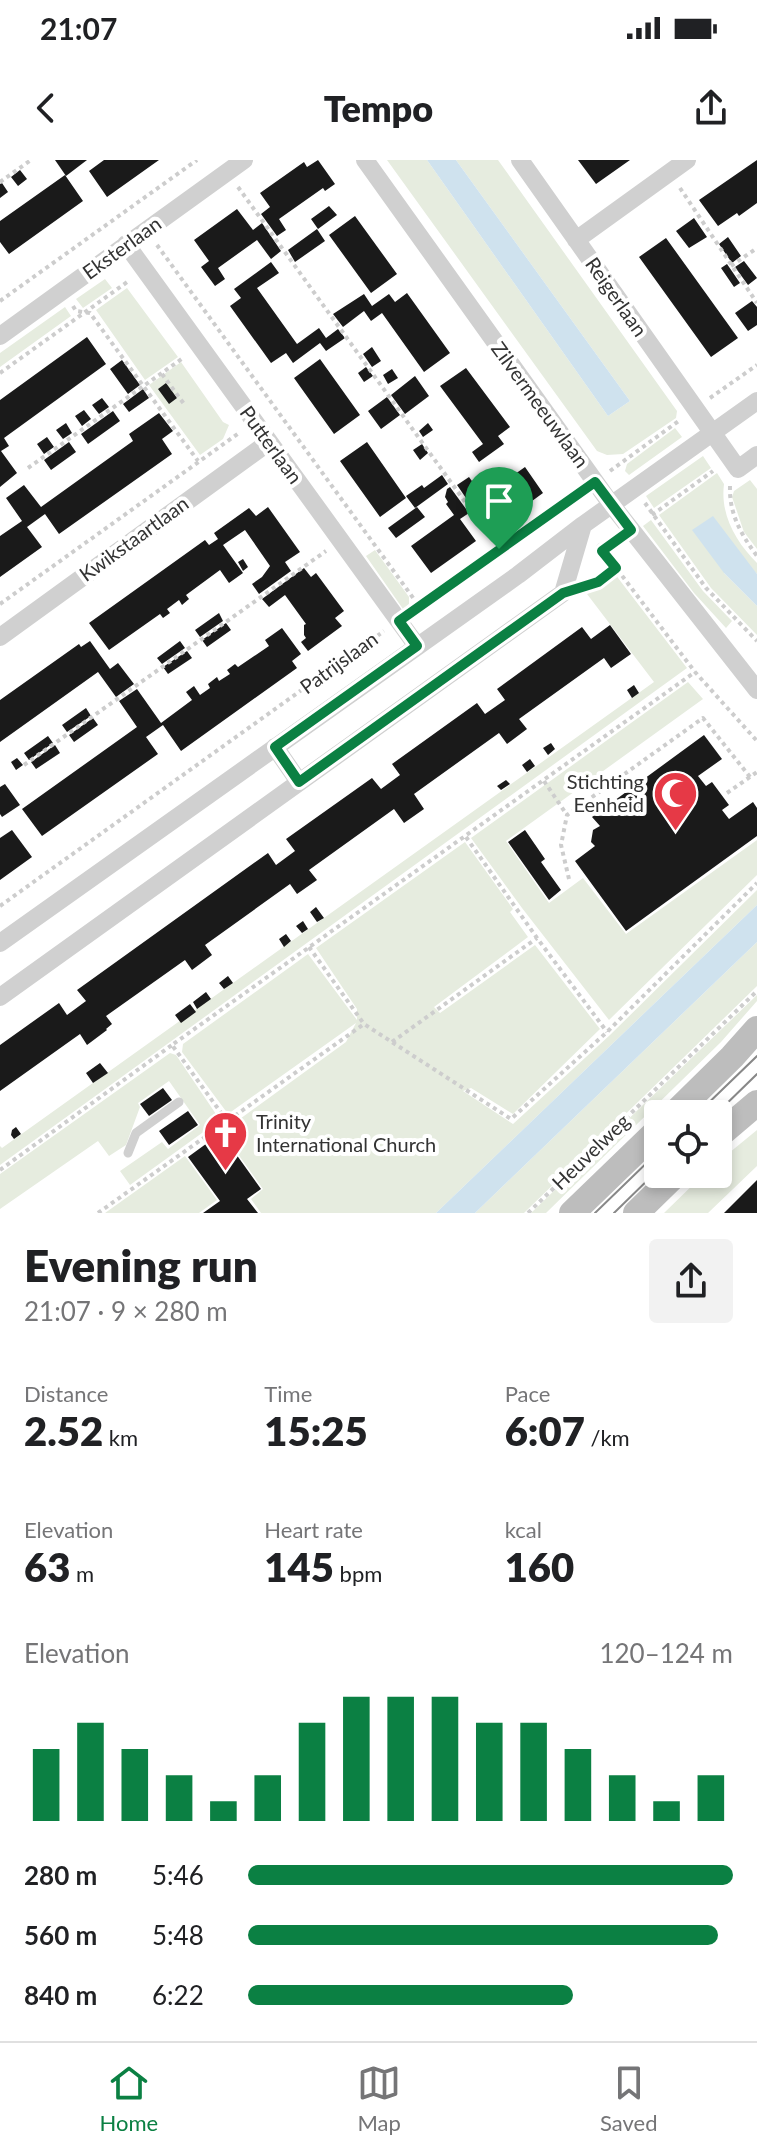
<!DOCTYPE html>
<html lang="en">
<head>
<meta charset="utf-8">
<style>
	body { margin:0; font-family:Lato,sans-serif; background:#f2f2f2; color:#202124; height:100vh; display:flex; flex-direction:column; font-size:30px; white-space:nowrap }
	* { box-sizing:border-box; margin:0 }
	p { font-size:26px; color:#757577 }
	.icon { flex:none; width:44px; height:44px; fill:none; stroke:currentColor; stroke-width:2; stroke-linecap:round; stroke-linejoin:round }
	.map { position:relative; height:1053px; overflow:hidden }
	.panel { display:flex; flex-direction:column; background:#fff; flex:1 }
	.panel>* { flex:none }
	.buttons { position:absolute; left:644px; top:940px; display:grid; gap:16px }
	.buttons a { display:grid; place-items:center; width:88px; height:88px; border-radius:8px; background:#fff; box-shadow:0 4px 12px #0003; font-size:40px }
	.pin { position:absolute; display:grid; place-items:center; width:68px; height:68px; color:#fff; margin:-82px -34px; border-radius:50% 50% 50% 0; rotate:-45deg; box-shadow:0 0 8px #0007 }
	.pin .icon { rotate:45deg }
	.round { display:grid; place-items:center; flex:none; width:84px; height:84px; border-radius:8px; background:#f2f2f2 }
	.head { display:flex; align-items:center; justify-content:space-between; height:136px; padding:0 24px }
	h1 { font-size:44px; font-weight:800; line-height:60px }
	.stats { display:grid; grid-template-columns:repeat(3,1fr); gap:12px; height:136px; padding:8px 24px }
	.stats div { display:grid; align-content:center }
	.stats b { font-size:40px; font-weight:800 }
	.stats small { font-size:22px; font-weight:400 }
	.stats p { font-size:22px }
	.chart { height:224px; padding:16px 24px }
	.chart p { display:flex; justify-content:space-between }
	.chart svg { width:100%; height:144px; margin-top:8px; stroke:#0b8043; stroke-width:6 }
	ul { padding:0 24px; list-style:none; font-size:26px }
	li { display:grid; grid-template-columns:128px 96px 1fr; align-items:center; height:60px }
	li i { height:20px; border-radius:10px; background:#0b8043 }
	.status { display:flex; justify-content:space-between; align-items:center; height:56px; padding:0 40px; background:#fff; direction:ltr }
	.status svg { height:22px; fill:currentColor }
	header { display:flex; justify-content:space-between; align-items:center; height:104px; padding:0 24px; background:#fff; font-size:36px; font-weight:800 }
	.menu { display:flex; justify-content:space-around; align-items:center; height:112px; border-top:2px solid #e0e0e0; background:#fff; font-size:22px; color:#757577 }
	.menu a { display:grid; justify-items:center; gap:4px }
	.menu .selected { color:#0b8043 }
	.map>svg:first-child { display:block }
</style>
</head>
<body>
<div class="status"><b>21:07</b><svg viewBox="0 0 49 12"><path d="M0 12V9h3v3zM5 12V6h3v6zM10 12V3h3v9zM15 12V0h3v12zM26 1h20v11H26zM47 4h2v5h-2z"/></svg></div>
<header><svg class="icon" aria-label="back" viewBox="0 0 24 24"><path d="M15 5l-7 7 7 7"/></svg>Tempo<svg class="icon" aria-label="share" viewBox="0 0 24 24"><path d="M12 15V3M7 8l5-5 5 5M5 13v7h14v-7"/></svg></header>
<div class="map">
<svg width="757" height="1053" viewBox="0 0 757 1053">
	<rect width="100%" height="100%" fill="#fff"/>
	<!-- green -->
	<path fill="#e6ecdf" d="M387 0H427L608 256 630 241 456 0H498L677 251 676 258 623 294 607 295 597 291Z
		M105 119 112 128 83 148 76 139Z
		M127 128 178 197 145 220 96 150Z
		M65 147 71 156 0 207V193Z
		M181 202 223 262 229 265 223 279 200 295 149 225Z
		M675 268 682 277 629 315 625 311 627 304Z
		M703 296 711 308 654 348 646 336Z
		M717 313 724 324C720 355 736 382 757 403V414L752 409 724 413 757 446V475L711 428 659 355Z
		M750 320 757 329V389L744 372 732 337 734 331Z
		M651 360 703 431 732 461 726 468 694 433 643 366Z
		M375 390 409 437V444L403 449 366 396Z
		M615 414 687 508 0 1005V986L2 988 654 522 587 434Z
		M688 522 703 539 506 681 549 743 583 718 626 774 757 680V715L609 860 522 748 471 678Z
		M465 682 513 749 510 752 528 777 434 847 440 853 535 785 600 869 513 954 471 928 463 931 513 964 610 875 757 730V745L436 1053H261L251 1039 263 1029 222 972 346 882 356 863 228 954 182 892 183 884 308 794 357 860V849L316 788Z
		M757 782V826L524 1053H475Z
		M757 835V841L721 882 546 1053H531Z
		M170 893 176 895 220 960 130 1025 120 1011 162 982 168 989 200 965 169 921 138 943 140 947 126 985 109 996 98 981 0 1049V1014Z
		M757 970V1006L708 1053H664L704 1014H718V1002Z
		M185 996 217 1040 199 1053H105Z"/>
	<!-- water -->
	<path fill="#cfe2ee" d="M427 0H456L630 241 608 256Z
		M713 356 757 414V446L724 413 692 370Z
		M757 745V782L475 1053H436Z"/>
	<!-- building -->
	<path fill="#1a1a1a" d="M55 0H87L66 16Z
		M104 0H159L107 37 89 11Z
		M318 0 335 24 325 31 323 28 279 59 286 70 277 76 261 54 270 47 260 33 304 2 307 7Z
		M578 0H630L596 24Z
		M757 0V43L739 56 737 53 718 66 699 40Z
		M20 10 27 19 18 26 11 17Z
		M65 15 83 41 9 94 0 82V61Z
		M2 23 8 32 0 38V24Z
		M329 46 337 55 318 69 311 59Z
		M237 49 253 70 262 63 281 91 271 99 257 80 218 108 225 119 215 126 201 107 209 101 194 80Z
		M355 56 397 114 371 133 329 75Z
		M694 58 707 77 689 88 676 71Z
		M317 69 325 81 295 102 288 90Z
		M728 77 741 96 732 103 719 84Z
		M666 78 738 178 711 197 639 97Z
		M744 101 757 118 748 125 735 107Z
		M271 102 279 113 257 128 297 184 319 168 326 178 338 169 345 178 326 191 320 183 293 203 286 193 271 203 230 146 241 138 234 129Z
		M727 104 740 123 734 127 721 108Z
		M407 133 450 193 424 212 382 153 371 161 364 151 343 167 333 154 364 134 372 146 389 134 395 142Z
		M752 141 757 147V165L748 171 735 153Z
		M87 177 106 204 4 278 9 286 1 291 17 313 0 327V240Z
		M372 187 381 201 372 207 363 194Z
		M320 199 360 255 334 274 294 218Z
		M122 200 140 225 128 234 110 209Z
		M366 207 373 216 364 222 358 213Z
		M466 208 510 267 498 276 504 284 479 302 472 292 483 284 440 226Z
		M392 209 398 218 388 224 383 215Z
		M415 216 429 236 405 254 391 235Z
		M166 223 177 238 169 244 158 229Z
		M143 229 149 238 129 252 123 244Z
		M387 237 400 255 381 269 368 251Z
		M102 238 109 247 99 254 92 245Z
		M84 250 91 259 82 266 75 256Z
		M113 251 120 261 88 284 81 274Z
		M159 253 173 271 162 279 172 294 59 374 45 354 27 367 42 387 0 417V376L22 361 6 338 24 325 41 347 133 281 129 274Z
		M66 263 72 273 63 279 56 270Z
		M428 263 433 270 423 277 419 271Z
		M47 277 54 287 44 294 37 284Z
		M69 282 76 292 51 310 44 300Z
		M367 282 406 338 380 357 340 301Z
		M422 284 428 293 420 300 413 290Z
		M525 307 543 333 506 360 487 334Z
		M442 315 448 324 415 348 406 336 422 325 424 328Z
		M469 317 490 346 477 354 457 325Z
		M450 327 469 353 460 359 476 381 431 413 411 386 454 355 446 344 448 342 445 337 447 329Z
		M268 347 300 392 285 402 291 411 259 434 252 424 262 417 270 406 245 370 223 385 243 413 229 423 220 410 186 435 189 439 182 445 179 440 167 449 170 453 163 458 160 454 109 490 89 463 205 380 209 385 218 379 214 373 249 348 256 356Z
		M417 347 425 357 396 378 388 368Z
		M243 399 248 407 243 411 238 402Z
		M304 408 311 417 316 413 344 451 335 458 342 466 308 491 301 482 306 478 304 475V465L306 464 285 435 269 447 262 439Z
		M219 453 223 461 200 477 195 470Z
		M226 463 231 470 207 487 202 480Z
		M610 465 631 494 611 508 604 498 519 559 527 569 507 584 499 573 414 634 424 649 404 663 394 649 309 710 317 720 297 734 290 724 205 785 212 795 192 810 185 800 106 856 112 864 106 869 107 870 87 885 80 874 0 931V885L59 843 67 855 86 841 77 830 268 693 276 705 295 691 286 679 372 618 381 629 400 615 392 604 477 543 485 554 505 540 497 529 582 467 591 479Z
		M282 468 301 494 292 501 297 508 181 591 163 565 146 577 158 594 42 676 22 649 137 567 119 541 137 529 161 563 192 540 186 532 194 526 200 535 210 528 208 524 217 517 219 521 230 514 227 510 235 504 238 507 269 486 265 480Z
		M90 481 110 509 118 503 134 524 116 537 98 512 0 582V540L79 484 81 487Z
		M180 481 185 488 162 504 157 498Z
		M187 491 192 498 168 514 163 507Z
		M634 525 639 533 632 538 627 530Z
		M86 548 91 556 67 572 62 565Z
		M93 558 98 565 74 582 69 575Z
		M704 575 722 599 698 616 706 626 712 622 729 645 722 650 729 659 753 642 757 648V676L626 771 575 701 595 686 591 682 593 670 600 666 592 657Z
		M48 576 53 583 29 600 24 593Z
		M551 583 555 589 548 595 543 588Z
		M55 585 60 593 36 609 31 602Z
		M17 598 23 605 16 610 11 602Z
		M530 599 535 606 527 612 522 605Z
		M506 620 510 624 501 630 497 626Z
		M5 624 20 645 2 657 0 654V627Z
		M12 670 32 697 0 720V678Z
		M525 670 545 699 541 702 561 730 549 740 508 682Z
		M316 747 324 758 317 762 310 752Z
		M303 761 308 769 302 773 296 766Z
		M286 774 291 781 284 787 279 779Z
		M228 816 233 823 224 829 219 823Z
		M206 832 211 839 197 849 193 842Z
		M190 844 196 852 181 863 175 855Z
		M100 903 108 913 93 923 86 913Z
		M163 928 172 940 149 956 140 944Z
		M188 951 198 965 169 985 159 971Z
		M16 967 21 974 14 979 11 975 12 970Z
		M221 973 261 1029 247 1039 258 1053H203L220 1041 188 997Z
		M757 1020V1053H724Z"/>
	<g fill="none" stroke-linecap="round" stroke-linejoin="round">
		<!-- path -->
		<path stroke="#cdcdcd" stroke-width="4" stroke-dasharray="4 4" stroke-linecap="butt" d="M0 22 31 0
			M238 27 499 389
			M680 28 757 143
			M157 85 419 446
			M731 106 757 88
			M0 141 197 0
			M73 146 76 151 90 153 198 301
			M0 213 130 120
			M162 214 184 244
			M710 238 757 205
			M28 308 183 198
			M610 311 680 260
			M730 326C729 354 741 374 757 396
			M645 343 706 428 757 481
			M652 355 713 311
			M598 384 695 512 757 581
			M588 426 598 422 616 408
			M0 444 239 273
			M414 450 580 332
			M24 605 326 391
			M544 621 567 655
			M727 633 757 612
			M466 677 537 778 607 872
			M569 719 561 685 567 655 703 558 750 617
			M0 746 384 471
			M309 787 364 864
			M392 882 537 778
			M227 961 172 885 695 512
			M0 1010 172 885
			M98 1053 364 864 511 959 607 872 757 723
			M528 1053 757 831"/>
		<!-- lane -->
		<path stroke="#d0d0d0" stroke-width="9" d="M128 993 136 973 179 942"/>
		<!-- street -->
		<path stroke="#d0d0d0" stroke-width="18" d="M365 0 611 344 757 530
			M520 0 738 309 757 295
			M576 80 687 0
			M126 84 417 486
			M0 176 244 0
			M0 477 269 282
			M275 587 299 622
			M0 783 518 415 583 365 757 241
			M0 837 563 433 583 365"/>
		<!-- secondary -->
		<path stroke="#bdbdbd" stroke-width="26" d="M674 954 732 897 757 869
			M718 976 757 943
			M572 1053 658 970
			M636 1053 676 1014"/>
		<!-- tram -->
		<path stroke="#888" stroke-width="2" d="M697 954 757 896
			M716 954 757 914
			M595 1053 658 992
			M614 1053 658 1010"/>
	</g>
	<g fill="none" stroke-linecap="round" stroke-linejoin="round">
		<defs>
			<path id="route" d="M595 322 631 370 602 391 616 408 598 422 563 433 299 622 275 587 417 486 399 461Z"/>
		</defs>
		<!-- route casing -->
		<use href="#route" stroke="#fff" stroke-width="16"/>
		<!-- route -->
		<use href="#route" stroke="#0b8043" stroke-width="10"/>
	</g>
	<!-- icons -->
	<defs>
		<symbol id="mosque-pin" viewBox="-11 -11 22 30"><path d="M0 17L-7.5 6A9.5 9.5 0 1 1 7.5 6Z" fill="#e63946" stroke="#fff"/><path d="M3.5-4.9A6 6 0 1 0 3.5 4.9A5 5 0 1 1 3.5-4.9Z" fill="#fff"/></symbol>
		<symbol id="church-pin" viewBox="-11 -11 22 30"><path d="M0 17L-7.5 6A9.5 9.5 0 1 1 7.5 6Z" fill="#e63946" stroke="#fff"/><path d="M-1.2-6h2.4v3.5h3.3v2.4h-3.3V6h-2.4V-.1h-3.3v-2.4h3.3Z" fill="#fff"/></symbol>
	</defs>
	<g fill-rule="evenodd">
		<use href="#mosque-pin" x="650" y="608" width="51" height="69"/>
		<use href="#church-pin" x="200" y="948" width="51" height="69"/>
	</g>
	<g text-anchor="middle" stroke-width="8" stroke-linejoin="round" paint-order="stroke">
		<!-- street labels -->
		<g font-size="20" fill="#333" stroke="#fff">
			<text transform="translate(122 88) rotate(-36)" y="7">Eksterlaan</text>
			<text transform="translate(616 137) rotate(55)" y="7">Reigerlaan</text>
			<text transform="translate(540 245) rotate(54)" y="7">Zilvermeeuwlaan</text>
			<text transform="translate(271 285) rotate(54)" y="7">Putterlaan</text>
			<text transform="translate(134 379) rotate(-36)" y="7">Kwikstaartlaan</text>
			<text transform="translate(339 503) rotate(-36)" y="7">Patrijslaan</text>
			<text transform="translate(591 992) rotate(-44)" y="7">Heuvelweg</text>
		</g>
		<!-- poi labels -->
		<g font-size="20" fill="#333" stroke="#fff" text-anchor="end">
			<text x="644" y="629">Stichting<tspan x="644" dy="23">Eenheid</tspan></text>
			<text x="256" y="969" text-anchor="start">Trinity<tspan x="256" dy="23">International Church</tspan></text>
		</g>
	</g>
</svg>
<div class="buttons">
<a><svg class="icon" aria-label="locate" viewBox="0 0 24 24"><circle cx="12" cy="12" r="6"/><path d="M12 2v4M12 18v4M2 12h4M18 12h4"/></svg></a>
</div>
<div class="pin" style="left:499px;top:389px;background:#1e9e55"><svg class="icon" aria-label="arrive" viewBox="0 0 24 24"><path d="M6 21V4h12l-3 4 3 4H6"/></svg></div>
</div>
<section class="panel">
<div class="head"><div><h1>Evening run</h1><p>21:07 · 9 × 280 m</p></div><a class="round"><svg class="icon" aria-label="share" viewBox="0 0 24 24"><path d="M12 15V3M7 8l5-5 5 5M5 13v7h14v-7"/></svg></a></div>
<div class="stats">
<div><p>Distance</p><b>2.52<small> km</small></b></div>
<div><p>Time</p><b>15:25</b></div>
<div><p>Pace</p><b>6:07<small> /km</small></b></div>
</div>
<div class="stats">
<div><p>Elevation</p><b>63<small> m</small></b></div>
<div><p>Heart rate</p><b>145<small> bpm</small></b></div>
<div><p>kcal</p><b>160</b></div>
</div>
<div class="chart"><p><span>Elevation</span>120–124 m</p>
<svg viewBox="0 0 160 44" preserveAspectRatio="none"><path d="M5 44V22M15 44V14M25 44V22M35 44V30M45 44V38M55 44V30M65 44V14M75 44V6M85 44V6M95 44V6M105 44V14M115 44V14M125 44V22M135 44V30M145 44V38M155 44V30"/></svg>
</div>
<ul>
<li><b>280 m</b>5:46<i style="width:100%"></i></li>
<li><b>560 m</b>5:48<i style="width:97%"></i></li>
<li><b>840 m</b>6:22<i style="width:67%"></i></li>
</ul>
</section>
<nav class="menu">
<a class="selected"><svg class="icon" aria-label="home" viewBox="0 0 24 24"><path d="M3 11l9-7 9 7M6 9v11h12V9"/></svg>Home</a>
<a><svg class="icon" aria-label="map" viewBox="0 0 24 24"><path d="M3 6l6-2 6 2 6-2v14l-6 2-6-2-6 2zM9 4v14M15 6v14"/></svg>Map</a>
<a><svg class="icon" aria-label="saved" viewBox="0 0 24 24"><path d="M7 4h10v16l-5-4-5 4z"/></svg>Saved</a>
</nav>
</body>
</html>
